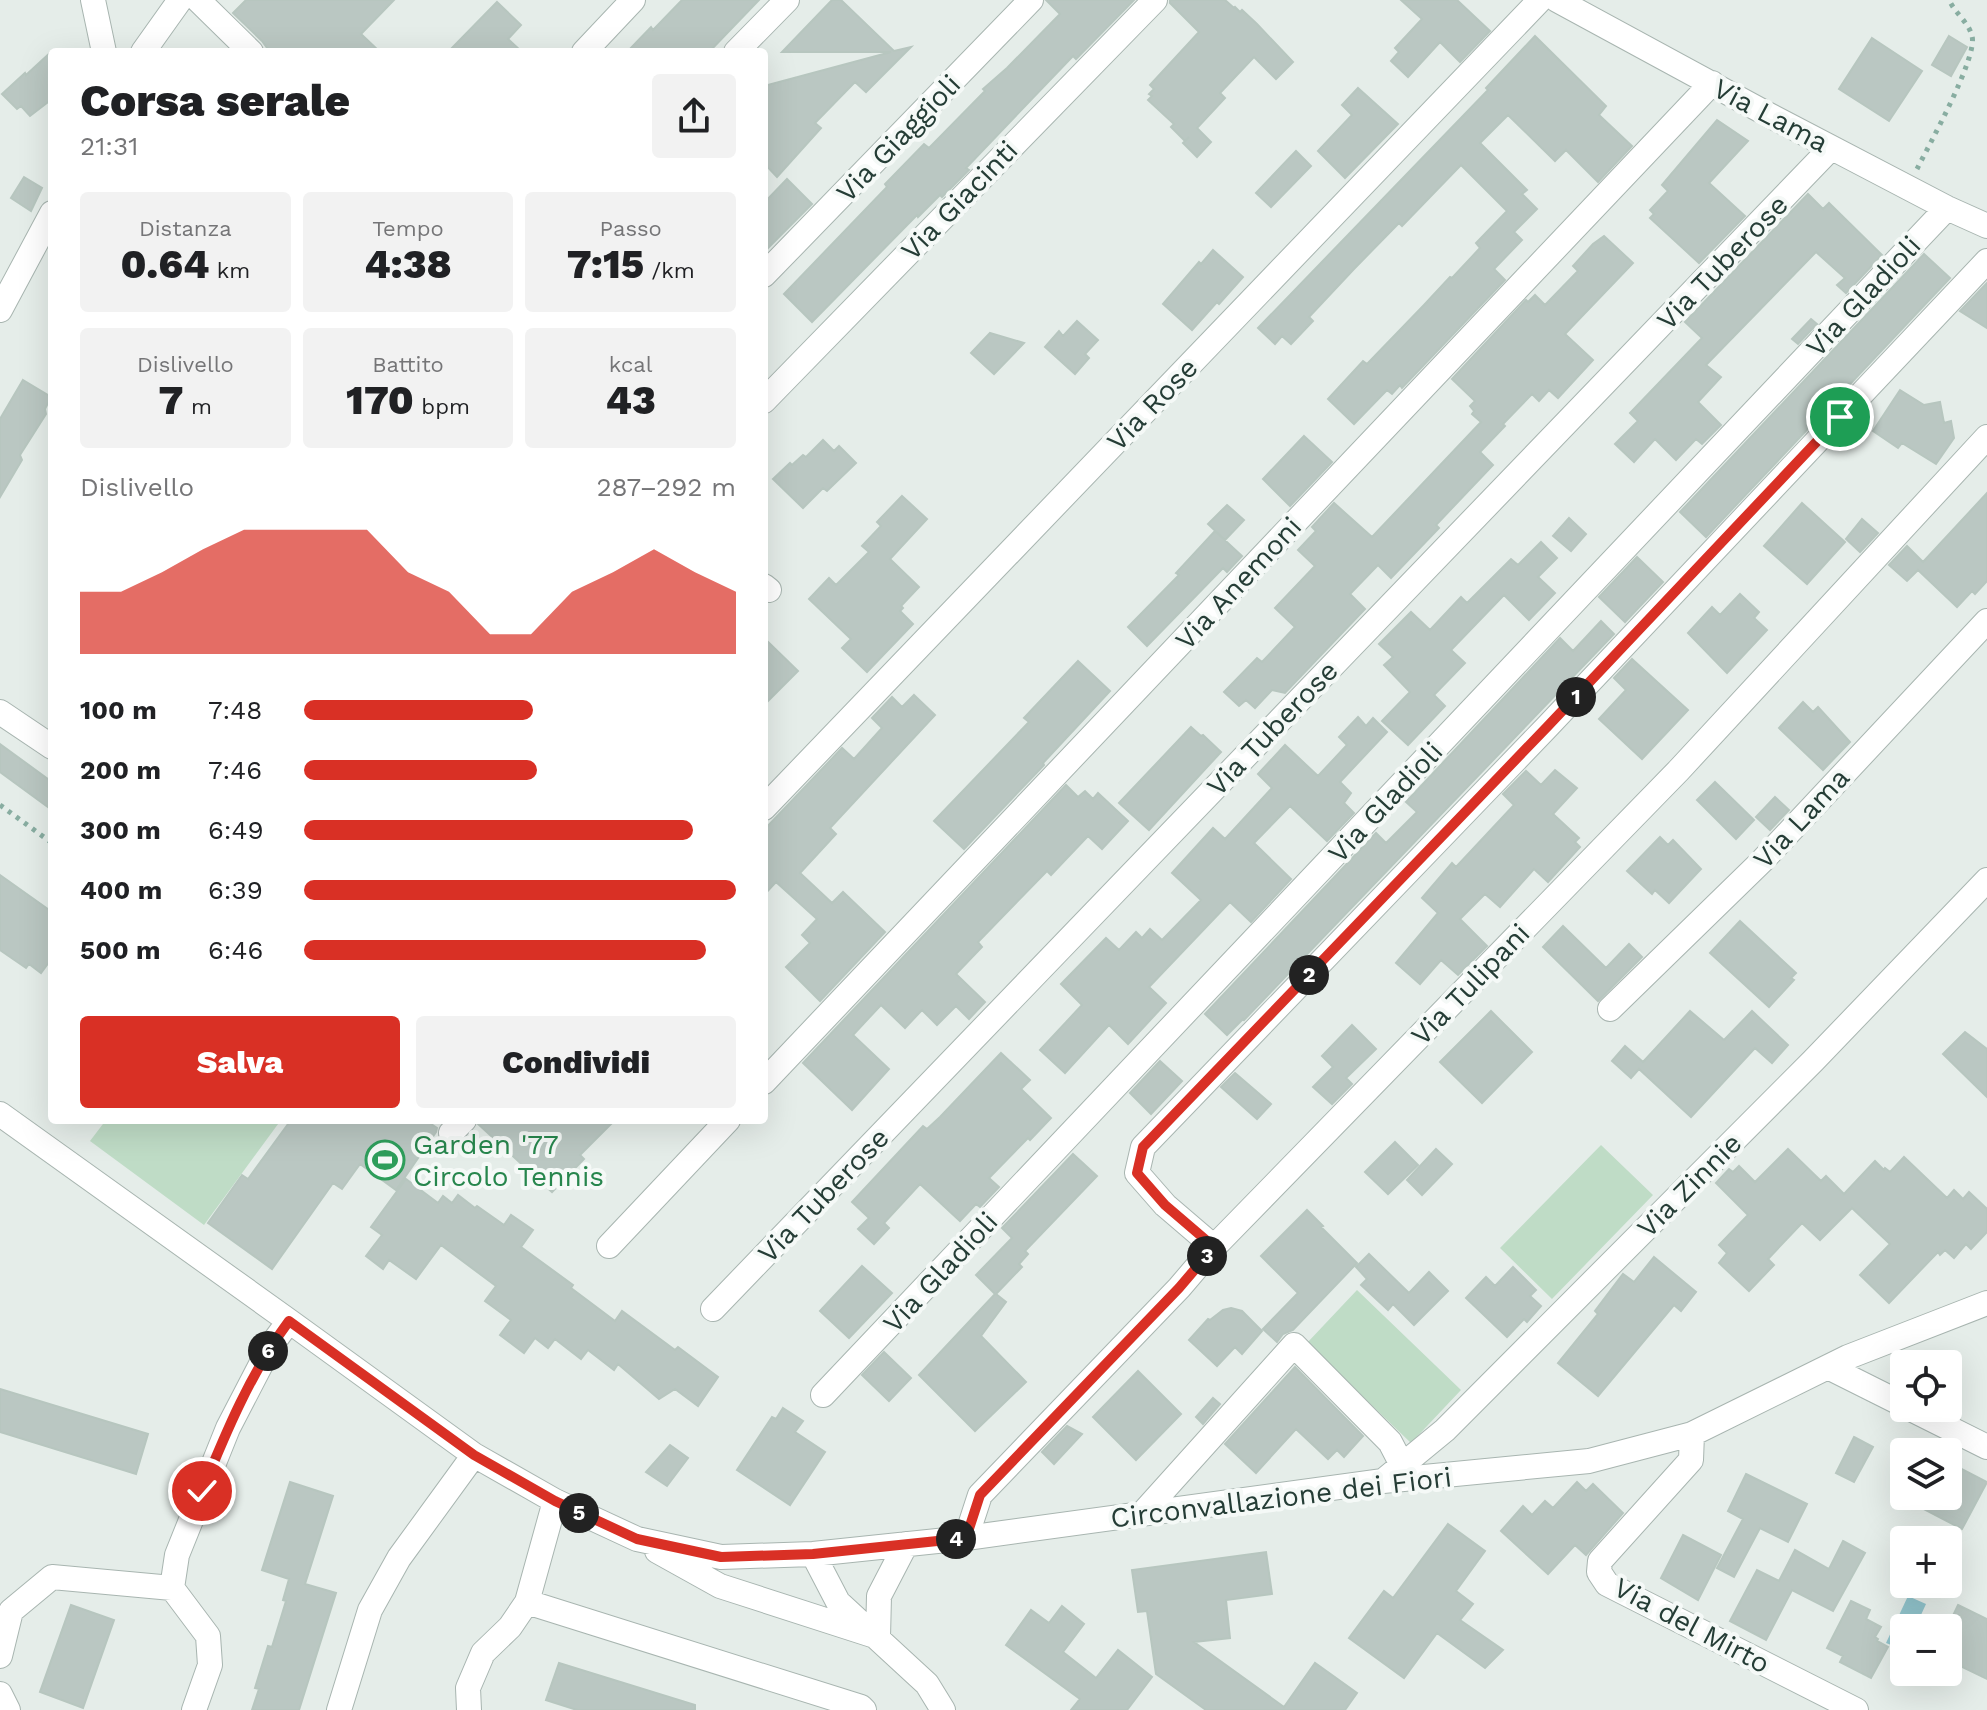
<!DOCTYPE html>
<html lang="it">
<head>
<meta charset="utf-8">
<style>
	body { margin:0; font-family:"Work Sans",sans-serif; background:#f2f2f2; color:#202124; height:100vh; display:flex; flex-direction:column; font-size:30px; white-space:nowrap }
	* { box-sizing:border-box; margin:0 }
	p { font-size:26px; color:#757577 }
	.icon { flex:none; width:44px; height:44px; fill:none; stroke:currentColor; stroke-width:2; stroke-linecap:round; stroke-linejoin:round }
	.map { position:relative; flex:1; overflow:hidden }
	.drawer { position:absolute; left:48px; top:48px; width:720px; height:1076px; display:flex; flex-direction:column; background:#fff; border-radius:8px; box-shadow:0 8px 32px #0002 }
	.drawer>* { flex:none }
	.controls { position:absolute; left:1890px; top:1350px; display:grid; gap:16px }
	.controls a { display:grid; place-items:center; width:72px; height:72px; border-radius:8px; background:#fff; box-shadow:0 8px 32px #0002; font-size:40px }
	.pin { position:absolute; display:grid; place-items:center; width:68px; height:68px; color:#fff; margin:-34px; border:4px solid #fff; border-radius:50%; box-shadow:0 2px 8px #0007 }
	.km { position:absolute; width:40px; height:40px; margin:-20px; border-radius:50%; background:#222; color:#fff; font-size:22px; line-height:40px; text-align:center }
	.round { display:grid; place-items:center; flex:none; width:84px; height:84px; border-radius:8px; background:#f2f2f2 }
	.head { display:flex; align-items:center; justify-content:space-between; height:136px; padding:0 32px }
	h1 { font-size:44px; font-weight:800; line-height:60px }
	.stats { display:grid; grid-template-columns:repeat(3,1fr); gap:12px; height:136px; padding:8px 32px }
	.stats div { display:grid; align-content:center; border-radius:8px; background:#f2f2f2; text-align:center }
	.stats b { font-size:40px; font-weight:800 }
	.stats small { font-size:22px; font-weight:400 }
	.stats p { font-size:22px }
	.chart { height:224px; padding:16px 32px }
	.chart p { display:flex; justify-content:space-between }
	.chart svg { width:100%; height:144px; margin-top:8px; fill:#d93025; opacity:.7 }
	.cta { display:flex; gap:16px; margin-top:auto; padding:16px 32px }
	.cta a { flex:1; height:92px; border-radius:8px; background:#d93025; color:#fff; font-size:32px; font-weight:800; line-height:92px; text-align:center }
	.cta a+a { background:#f2f2f2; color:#202124 }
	ul { padding:0 32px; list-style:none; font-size:26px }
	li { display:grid; grid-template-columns:128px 96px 1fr; align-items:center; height:60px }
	li i { height:20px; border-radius:10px; background:#d93025 }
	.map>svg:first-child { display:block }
</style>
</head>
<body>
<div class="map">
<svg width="1987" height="1710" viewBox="0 0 1987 1710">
	<rect width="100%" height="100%" fill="#e5ede9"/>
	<!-- green -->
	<path fill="#bfdcc6" d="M106 1120H281L204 1225 90 1141Z
		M1601 1145 1653 1195 1552 1299 1500 1248Z
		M1357 1290 1461 1390 1411 1443 1307 1343Z"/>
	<!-- water -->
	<path fill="#92c5cd" d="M1908 1596 1926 1604 1915 1628H1904V1650L1886 1643Z"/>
	<!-- building -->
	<path fill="#bac7c2" stroke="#b7c6bf" stroke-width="2" d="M246 0H394L361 34 380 52H270L262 41 233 13Z
		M682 0H759L709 52H627L651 27 653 30Z
		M832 0H841L894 51 911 47 866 92 855 82 815 123 821 128 777 177 764 163V86L891 52H782Z
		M1046 0H1134L1076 59 1073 56 966 168 969 170 942 197 940 195 918 217 917 215 812 322 784 294 887 187 885 184 924 144 929 148 985 91 983 89 1007 68 1060 14Z
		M1170 0H1225L1234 8 1235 7 1240 12 1242 10 1257 24 1293 62 1276 79 1254 57 1220 93 1225 98 1197 128 1211 142 1197 157 1183 143 1189 137 1185 141 1171 127 1174 124 1148 100 1152 96 1149 94 1154 89 1150 85 1199 32 1170 3Z
		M1401 0H1457L1490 31 1460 62 1440 42 1408 77 1391 61 1399 52 1395 48 1422 19Z
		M497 2 521 25 508 39 522 52H448Z
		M1535 36 1606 106 1599 115 1632 146 1598 182 1566 150 1555 161 1508 115 1480 143 1527 190 1522 194 1537 209 1514 232 1522 240 1494 269 1505 280 1402 388 1400 385 1392 394 1387 390 1354 424 1328 399 1363 361 1367 364 1424 305 1450 277 1452 278 1480 248 1476 243 1507 211 1461 165 1402 226 1399 223 1354 269 1309 317 1313 321 1291 344 1282 336 1275 344 1258 328 1488 90 1486 88Z
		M1949 36 1967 47 1951 76 1932 65Z
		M1872 38 1922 71 1889 121 1839 89Z
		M52 51V99L30 116 21 106 17 109 2 94 25 73 26 75Z
		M1358 88 1398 124 1345 178 1318 151 1352 115 1342 105Z
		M1717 120 1748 141 1709 183 1745 216 1699 263 1650 218 1654 214 1650 210 1668 191 1662 185Z
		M1296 151 1311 166 1271 207 1256 193Z
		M24 177 42 188 31 211 11 198Z
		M787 179 812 204 764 252V203Z
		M1808 194 1823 209 1829 203 1882 255 1846 293 1837 285 1845 278 1816 252 1706 365 1721 377 1698 402 1721 425 1702 444 1696 439 1676 460 1655 439 1634 462 1615 444 1638 421 1630 413 1702 338 1685 322Z
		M1604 236 1633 263 1565 334 1593 360 1558 398 1549 390 1539 401 1532 394 1503 424 1505 426 1480 452 1493 465 1436 525 1439 528 1391 578 1378 565 1350 594 1365 609 1285 693 1272 690 1255 708 1246 700 1239 706 1224 692 1257 658 1262 662 1295 627 1275 608 1315 566 1298 550 1316 531 1312 527 1334 503 1372 537 1481 422 1472 414 1474 411 1470 406 1475 401 1452 379 1526 300 1528 302 1535 295 1545 305 1578 271 1573 266 1593 244Z
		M1213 250 1243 277 1219 304 1217 302 1192 330 1163 304 1199 262 1201 264Z
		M1924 254 1950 278 1706 537 1680 512Z
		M1987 283V328L1960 311Z
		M1811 319 1817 324 1798 344 1792 339Z
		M1077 321 1098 340 1085 354 1089 358 1075 374 1045 347 1059 331 1063 336Z
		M990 333 1024 343 994 374 971 353Z
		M23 380 51 397 45 409 46 414 20 455 22 460 0 497V419Z
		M1900 390 1924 405 1940 402 1944 423 1951 421 1954 438 1936 464 1902 443 1898 448 1873 431Z
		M1304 436 1332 462 1290 506 1263 479Z
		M823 440 834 451 839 446 856 463 827 491 823 488 803 508 773 479 790 463 792 465 803 455 806 457Z
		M1987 493V581L1975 594 1972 591 1957 607 1918 570 1907 581 1889 565 1907 546 1923 562Z
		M902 496 927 519 890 559 919 587 901 606 903 608 900 611 913 624 867 672 842 648 851 639 809 599 829 578 836 585 869 552 862 546 881 526 877 522Z
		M1802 503 1845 542 1807 584 1764 546Z
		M1227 505 1244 520 1225 540 1208 524Z
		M1569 518 1586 534 1571 551 1553 536Z
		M1862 519 1878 533 1860 552 1846 539Z
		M1215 531 1242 556 1227 572 1223 568 1147 646 1128 627 1179 575 1176 573Z
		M1541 542 1557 558 1538 577 1555 593 1529 620 1504 595 1451 650 1465 663 1434 695 1445 706 1408 745 1382 721 1410 692 1384 665 1393 657 1379 644 1411 612 1430 630 1461 597 1467 603 1511 559 1518 565Z
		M1637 557 1663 582 1625 622 1599 597Z
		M1740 594 1759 612 1754 618 1767 630 1727 673 1688 633 1712 607 1720 615Z
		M1601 621 1614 634 1244 1020 1243 1019 1227 1035 1205 1014 1376 833 1386 843 1417 812 1406 802 1560 638 1573 651Z
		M764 638 798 671 764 705Z
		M1632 659 1688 710 1642 759 1599 719 1626 690 1614 678Z
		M1078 661 1110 691 1043 763 1044 765 964 849 934 821 1029 722 1024 718Z
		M914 695 935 715 830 828 836 834 800 873 832 903 843 892 885 932 820 1001 786 967 810 943 802 935 817 919 776 882 764 895V830L842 748 854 759 882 728 872 718 892 697 902 707Z
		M1803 702 1813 712 1818 707 1850 742 1823 770 1779 728Z
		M1358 717 1366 726 1373 718 1387 732 1340 782 1351 793 1344 803 1354 813 1327 841 1290 806 1254 843 1291 879 1251 922 1230 902 1149 987 1166 1003 1128 1044 1109 1025 1065 1073 1040 1050 1082 1005 1061 984 1106 938 1119 950 1136 932 1142 938 1150 929 1162 940 1201 900 1172 873 1213 828 1225 839 1272 788 1258 774 1285 745 1318 776 1347 745 1339 737Z
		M1191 727 1201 736 1203 735 1221 752 1149 830 1119 803Z
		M0 744 52 782V810L0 772Z
		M1555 770 1577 788 1553 814 1579 838 1575 842 1580 847 1548 882 1534 869 1500 907 1485 894 1460 919 1487 946 1458 975 1441 960 1420 984 1396 963 1438 913 1422 898 1452 863 1456 867 1514 805 1503 794 1526 771 1541 785Z
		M1715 782 1754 820 1736 839 1697 800Z
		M1066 785 1078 797 1085 791 1093 799 1098 793 1128 821 1102 849 1088 836 1051 875 1047 871 978 942 982 947 956 974 985 1002 969 1019 956 1006 937 1025 922 1010 905 1028 881 1005 853 1035 889 1069 852 1110 803 1063Z
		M1775 797 1789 810 1770 830 1756 817Z
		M1660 837 1668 845 1673 840 1701 869 1669 903 1655 890 1652 894 1627 871Z
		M0 875 52 912V958L41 973 29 964 26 968 0 950Z
		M1740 921 1796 973 1791 978 1794 980 1769 1007 1710 953Z
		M1563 926 1606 968 1629 944 1642 957 1598 1001 1543 947Z
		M1491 1011 1532 1052 1482 1103 1440 1062Z
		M1690 1011 1724 1040 1752 1011 1788 1045 1772 1063 1755 1048 1691 1117 1639 1069 1631 1078 1612 1061 1625 1046 1643 1062Z
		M1352 1025 1376 1049 1346 1078 1352 1084 1332 1104 1313 1087 1333 1067 1322 1056Z
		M1965 1032 1987 1049V1097L1943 1054Z
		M1001 1053 1030 1080 1021 1089 1051 1118 1030 1140 1028 1138 989 1178 999 1187 980 1207 976 1204 960 1221 920 1184 884 1223 889 1228 874 1244 858 1229 869 1218 852 1202 923 1126 927 1129 940 1117Z
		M1160 1061 1182 1081 1151 1114 1130 1093Z
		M1235 1073 1271 1104 1257 1119 1221 1087Z
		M291 1120H425L437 1128 436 1132 396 1190 360 1164 342 1189 333 1183 272 1269 208 1223 242 1175 248 1179Z
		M479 1120H615L580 1155 584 1159 552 1192 478 1124Z
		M1395 1142 1418 1165 1388 1194 1365 1172Z
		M1436 1149 1452 1164 1422 1195 1407 1180Z
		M1788 1149 1821 1181 1826 1176 1844 1194 1875 1161 1884 1170 1885 1168 1890 1172 1904 1157 1947 1198 1954 1190 1963 1199 1969 1192 1987 1209V1232L1971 1249 1966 1244 1954 1258 1945 1250 1940 1255 1938 1252 1889 1303 1860 1275 1890 1244 1852 1208 1820 1240 1802 1223 1768 1259 1774 1265 1749 1291 1719 1263 1727 1253 1719 1245 1748 1215 1716 1183 1729 1169 1733 1172 1739 1166 1755 1182Z
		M1073 1154 1097 1176 1025 1251 1028 1254 1019 1264 1022 1267 996 1294 1006 1302 981 1336 1026 1382 975 1431 919 1375 995 1294 976 1275 1012 1238 1002 1228Z
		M406 1179 438 1203 443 1196 452 1203 458 1195 475 1208 477 1206 504 1225 511 1215 533 1230 521 1247 573 1285 571 1288 615 1321 622 1311 675 1350 678 1347 718 1377 698 1406 675 1389 659 1399 618 1364 614 1370 588 1350 581 1359 555 1339 548 1348 535 1338 524 1353 500 1335 511 1320 485 1301 496 1286 441 1245 416 1279 389 1260 383 1269 366 1256 382 1235 371 1227Z
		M1307 1210 1323 1226 1321 1227 1357 1263 1293 1330 1283 1334 1277 1342 1263 1329 1298 1293 1261 1256Z
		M1369 1254 1409 1293 1429 1272 1448 1291 1414 1325 1393 1304 1388 1310 1361 1285 1367 1279 1356 1267Z
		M1654 1257 1696 1292 1681 1311 1674 1305 1598 1396 1558 1363 1598 1314 1595 1311 1623 1274 1634 1282Z
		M862 1266 892 1293 849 1338 820 1311Z
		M1513 1267 1536 1290 1530 1296 1541 1306 1527 1322 1524 1319 1507 1337 1466 1298 1486 1277 1495 1286Z
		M1231 1308 1242 1311 1262 1331 1242 1354 1235 1347 1217 1366 1189 1340 1208 1319 1210 1320 1223 1310Z
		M884 1352 911 1378 889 1401 862 1375Z
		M1295 1367 1363 1436 1344 1457 1337 1450 1328 1459 1296 1429 1256 1473 1225 1444Z
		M1138 1371 1181 1414 1136 1460 1093 1417Z
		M0 1389 148 1434 136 1474 0 1432Z
		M1213 1398 1220 1404 1203 1424 1196 1417Z
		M783 1408 803 1421 795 1432 825 1452 790 1505 737 1470 772 1417 776 1419Z
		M1067 1426 1082 1434 1054 1464 1042 1452Z
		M1854 1437 1873 1447 1854 1482 1836 1473Z
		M670 1445 688 1458 667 1486 646 1472Z
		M1948 1462 1987 1482 1962 1529 1899 1496H1948Z
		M1746 1474 1807 1504 1788 1542 1760 1528 1734 1577 1717 1568 1743 1519 1728 1511Z
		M290 1482 333 1496 305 1584 336 1593 299 1710H252L259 1689 255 1688 268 1646 272 1647 286 1601 283 1600 289 1579 262 1570Z
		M1577 1482 1586 1491 1593 1484 1623 1513 1586 1555 1575 1545 1548 1574 1501 1531 1523 1506 1532 1515 1545 1501 1553 1508Z
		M1448 1524 1485 1551 1456 1591 1473 1604 1460 1620 1503 1650 1485 1668 1437 1633 1404 1678 1349 1638 1384 1591 1393 1598Z
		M1683 1535 1721 1555 1698 1600 1661 1578Z
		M1843 1541 1865 1553 1833 1611 1792 1590 1766 1640 1730 1621 1757 1570 1779 1581 1795 1550 1829 1569Z
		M1266 1552 1272 1594 1226 1600 1230 1638 1194 1642 1284 1707 1315 1663 1357 1693 1345 1710H1206L1156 1674 1147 1611 1138 1612 1132 1570Z
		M1851 1601 1870 1610 1866 1619 1881 1627 1875 1637 1878 1639 1877 1641 1888 1647 1871 1678 1840 1662 1843 1656 1827 1648Z
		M71 1605 114 1620 83 1708 40 1692Z
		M1958 1605 1987 1619V1679L1948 1660V1626Z
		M1062 1606 1084 1624 1063 1652 1096 1678 1118 1650 1152 1677 1127 1710H1071L1080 1699 1006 1645 1031 1610 1049 1623Z
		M559 1663 695 1705V1710H577L546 1700Z"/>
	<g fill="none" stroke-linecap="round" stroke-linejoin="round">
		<defs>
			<path id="minor" d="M93 0 104 52
				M198 0 251 52
				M1557 0 1769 115 1947 208 1987 226
				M143 52 180 0
				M584 52 633 0
				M736 52 787 0
				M764 275 1031 0
				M0 310 52 213
				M764 401 1155 0
				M764 586 769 590
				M0 712 52 747
				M764 808 1540 0
				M1610 1009 1763 860 1987 621
				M764 1082 1712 83
				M0 1114 289 1321 474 1455 555 1501 637 1539 721 1557 813 1554 966 1538 1383 1481 1589 1461 1692 1434 1848 1357 1987 1303
				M451 1133 464 1120
				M609 1246 728 1120
				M1214 1247 1165 1205 1137 1173 1143 1147 1547 727 1987 261
				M713 1309 1831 148
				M1828 1367 1904 1405
				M823 1395 1947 208
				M1909 1408 1987 1447
				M1692 1434 1691 1460 1600 1561 1599 1572 1607 1584 1856 1710
				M1383 1481 1445 1430 1813 1061 1987 880
				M555 1501 527 1602 861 1707 864 1710
				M1142 1514 1294 1345 1390 1442 1402 1465
				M966 1538 980 1495 1179 1288 1214 1247 1679 770 1987 437
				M657 1551 720 1586 878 1637 879 1596 906 1544
				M813 1554 838 1602 927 1684 943 1710
				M0 1656 11 1611 52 1577 172 1588
				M0 1694 8 1710
				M194 1710 210 1665 208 1636 172 1588 177 1555 228 1428 270 1347 289 1321
				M339 1710 370 1610 399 1558 474 1455
				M469 1710 468 1688 483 1653 510 1627 527 1602"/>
		</defs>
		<!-- minor casing -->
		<use href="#minor" stroke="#a8b5b0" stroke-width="26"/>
		<!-- path -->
		<path stroke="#88ada1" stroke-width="5" stroke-dasharray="4 6" stroke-linecap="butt" d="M1917 169C1929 145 1978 57 1972 36 1969 23 1955 13 1949 0
			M0 805 52 843"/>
		<!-- minor -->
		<use href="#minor" stroke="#fff" stroke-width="24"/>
	</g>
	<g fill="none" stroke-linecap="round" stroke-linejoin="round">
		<defs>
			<path id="route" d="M202 1491C226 1432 251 1372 289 1321L474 1455 555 1501 637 1539 721 1557 813 1554 966 1538 980 1495 1179 1288 1214 1247 1165 1205 1137 1173 1143 1147 1547 727 1840 417"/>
		</defs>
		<!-- route casing -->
		<use href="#route" stroke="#fff" stroke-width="16"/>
		<!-- route -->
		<use href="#route" stroke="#d93025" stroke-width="10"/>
	</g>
	<!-- icons -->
	<defs>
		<symbol id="stadium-ring" viewBox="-11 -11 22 22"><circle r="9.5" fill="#f5f9f7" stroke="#2e9e5b" stroke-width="1.5"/><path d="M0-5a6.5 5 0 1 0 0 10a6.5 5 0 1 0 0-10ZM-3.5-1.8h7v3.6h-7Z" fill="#2e9e5b"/></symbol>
	</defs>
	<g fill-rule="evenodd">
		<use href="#stadium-ring" x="363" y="1138" width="44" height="44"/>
	</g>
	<g text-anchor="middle" stroke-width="8" stroke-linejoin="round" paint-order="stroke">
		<!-- street labels -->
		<g font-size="28" fill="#253d36" stroke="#f5f9f7">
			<text transform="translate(1771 115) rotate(28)" y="10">Via Lama</text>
			<text transform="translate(898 138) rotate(-46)" y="10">Via Giaggioli</text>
			<text transform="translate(959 200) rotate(-46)" y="10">Via Giacinti</text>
			<text transform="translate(1722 262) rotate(-46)" y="10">Via Tuberose</text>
			<text transform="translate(1863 296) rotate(-47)" y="10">Via Gladioli</text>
			<text transform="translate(1152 404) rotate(-46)" y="10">Via Rose</text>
			<text transform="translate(1238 583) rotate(-47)" y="10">Via Anemoni</text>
			<text transform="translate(1272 728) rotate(-46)" y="10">Via Tuberose</text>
			<text transform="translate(1385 802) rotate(-47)" y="10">Via Gladioli</text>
			<text transform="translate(1801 818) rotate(-47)" y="10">Via Lama</text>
			<text transform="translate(1470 984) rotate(-46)" y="10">Via Tulipani</text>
			<text transform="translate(1689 1185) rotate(-45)" y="10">Via Zinnie</text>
			<text transform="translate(823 1195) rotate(-46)" y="10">Via Tuberose</text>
			<text transform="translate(940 1272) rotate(-47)" y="10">Via Gladioli</text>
			<text transform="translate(1281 1497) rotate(-7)" y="10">Circonvallazione dei Fiori</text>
			<text transform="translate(1692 1625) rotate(28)" y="10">Via del Mirto</text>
		</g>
		<!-- leisure labels -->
		<g font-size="28" fill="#27864d" stroke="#f5f9f7" text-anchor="start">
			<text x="413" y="1154">Garden '77<tspan x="413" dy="32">Circolo Tennis</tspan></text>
		</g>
	</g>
</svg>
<div class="controls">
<a><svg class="icon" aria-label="locate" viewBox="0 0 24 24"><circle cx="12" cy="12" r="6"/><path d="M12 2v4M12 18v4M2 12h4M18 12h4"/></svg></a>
<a><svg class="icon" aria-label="layers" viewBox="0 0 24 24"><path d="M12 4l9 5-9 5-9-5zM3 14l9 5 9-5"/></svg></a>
<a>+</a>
<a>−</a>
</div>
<div class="pin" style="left:1840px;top:417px;background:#1e9e55"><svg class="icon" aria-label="arrive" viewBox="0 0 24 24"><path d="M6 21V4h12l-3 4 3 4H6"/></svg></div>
<div class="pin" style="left:202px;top:1491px;background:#d93025"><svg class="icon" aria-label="check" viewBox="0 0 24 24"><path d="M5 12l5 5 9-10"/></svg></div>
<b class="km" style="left:1576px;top:697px">1</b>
<b class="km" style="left:1309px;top:975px">2</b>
<b class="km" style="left:1207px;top:1256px">3</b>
<b class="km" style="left:956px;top:1539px">4</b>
<b class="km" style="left:579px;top:1513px">5</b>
<b class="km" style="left:268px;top:1351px">6</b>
<section class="drawer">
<div class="head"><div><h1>Corsa serale</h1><p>21:31</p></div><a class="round"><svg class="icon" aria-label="share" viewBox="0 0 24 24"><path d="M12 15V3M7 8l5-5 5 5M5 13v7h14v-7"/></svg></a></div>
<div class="stats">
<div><p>Distanza</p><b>0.64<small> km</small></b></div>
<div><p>Tempo</p><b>4:38</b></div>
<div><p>Passo</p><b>7:15<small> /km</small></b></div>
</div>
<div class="stats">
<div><p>Dislivello</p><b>7<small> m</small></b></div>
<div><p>Battito</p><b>170<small> bpm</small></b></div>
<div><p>kcal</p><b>43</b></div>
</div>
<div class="chart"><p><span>Dislivello</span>287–292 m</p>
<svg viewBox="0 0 160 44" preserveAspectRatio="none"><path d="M0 44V25L10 25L20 19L30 12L40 6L50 6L60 6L70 6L80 19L90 25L100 38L110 38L120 25L130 19L140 12L150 19L160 25V44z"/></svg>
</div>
<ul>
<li><b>100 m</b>7:48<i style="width:53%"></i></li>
<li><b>200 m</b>7:46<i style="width:54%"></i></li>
<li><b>300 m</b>6:49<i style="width:90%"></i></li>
<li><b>400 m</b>6:39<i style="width:100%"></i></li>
<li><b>500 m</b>6:46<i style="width:93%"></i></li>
</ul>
<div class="cta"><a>Salva</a><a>Condividi</a></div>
</section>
</div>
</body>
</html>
